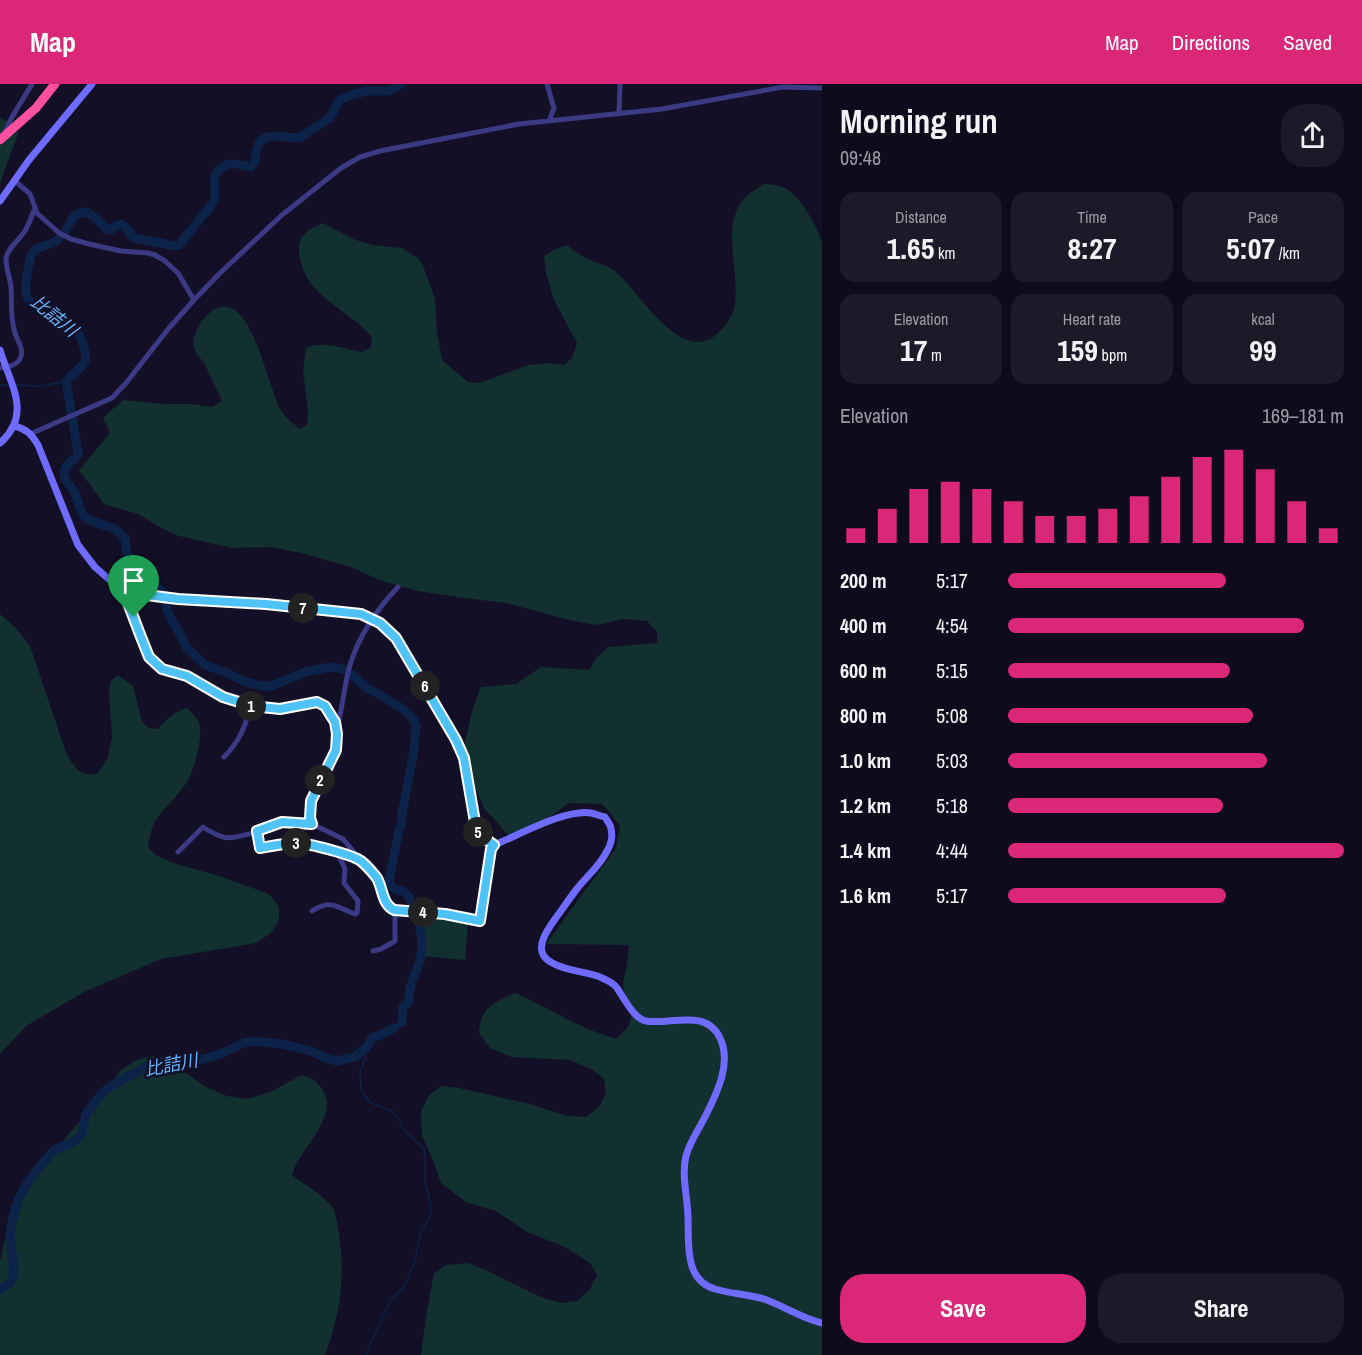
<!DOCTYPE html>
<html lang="en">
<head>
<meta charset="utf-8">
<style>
	body { margin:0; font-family:"Archivo Narrow","Noto Sans JP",sans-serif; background:#1c1929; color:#f1f3f6; height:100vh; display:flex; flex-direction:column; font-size:22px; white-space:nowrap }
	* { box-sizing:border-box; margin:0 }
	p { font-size:20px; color:#9b9ba3 }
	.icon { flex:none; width:33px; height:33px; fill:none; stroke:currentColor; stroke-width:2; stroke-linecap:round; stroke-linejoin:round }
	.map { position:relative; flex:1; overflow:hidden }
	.details { display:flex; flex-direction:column; background:#0e0b1c; width:540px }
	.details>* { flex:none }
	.pin { position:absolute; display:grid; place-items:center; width:51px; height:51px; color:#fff; margin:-62px -26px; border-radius:50% 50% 50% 0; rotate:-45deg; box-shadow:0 0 6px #0007 }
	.pin .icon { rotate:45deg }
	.km { position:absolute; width:30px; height:30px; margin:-15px; border-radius:50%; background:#222; color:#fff; font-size:16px; line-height:30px; text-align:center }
	.round { display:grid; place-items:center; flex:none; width:63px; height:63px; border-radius:24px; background:#1c1929 }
	.headline { display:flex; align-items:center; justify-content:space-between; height:102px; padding:0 18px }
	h1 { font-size:33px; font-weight:700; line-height:45px }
	.stats { display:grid; grid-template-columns:repeat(3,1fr); gap:9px; height:102px; padding:6px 18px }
	.stats div { display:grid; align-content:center; border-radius:15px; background:#1c1929; text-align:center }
	.stats b { font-size:30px; font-weight:700 }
	.stats small { font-size:16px; font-weight:400 }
	.stats p { font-size:16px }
	.chart { height:168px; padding:12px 18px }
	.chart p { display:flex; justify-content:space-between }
	.chart svg { width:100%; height:108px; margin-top:6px; stroke:#db2777; stroke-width:6 }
	.cta { display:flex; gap:12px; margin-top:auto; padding:12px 18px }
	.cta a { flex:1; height:69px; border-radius:24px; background:#db2777; color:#fff; font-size:24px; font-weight:700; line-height:69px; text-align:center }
	.cta a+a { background:#1c1929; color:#f1f3f6 }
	ul { padding:0 18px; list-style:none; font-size:20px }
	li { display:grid; grid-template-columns:96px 72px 1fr; align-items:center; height:45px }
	li i { height:15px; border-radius:8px; background:#db2777 }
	header { display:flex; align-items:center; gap:36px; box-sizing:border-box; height:84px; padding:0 30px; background:#db2777; color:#fff }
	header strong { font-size:28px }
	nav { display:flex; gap:33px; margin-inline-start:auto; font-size:21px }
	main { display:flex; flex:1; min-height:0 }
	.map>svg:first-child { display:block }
</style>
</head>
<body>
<header>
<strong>Map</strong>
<nav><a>Map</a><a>Directions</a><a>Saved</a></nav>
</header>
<main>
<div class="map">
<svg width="822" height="1271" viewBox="0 0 822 1271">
	<rect width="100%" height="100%" fill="#130f26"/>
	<!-- green -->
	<path fill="#12302f" d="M0 33 12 41 18 50 1 96 0 101Z
		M764 100C774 100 784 102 791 108 805 120 815 141 822 157V1271H421L426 1233 434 1189 446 1181 468 1179 488 1187 543 1214 561 1219 577 1217 590 1205 597 1191 590 1179 565 1163 527 1148 496 1127 466 1118 441 1099 433 1076 422 1052 421 1027 429 1011 442 1002 459 1004 530 1020 567 1032 586 1033 599 1023 606 1009 604 995 593 986 570 976 511 973 490 964 479 949C480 924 494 918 515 909 532 916 547 925 563 933 580 942 597 949 616 955L628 943 633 928 625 913 623 898 627 880 629 861 546 860 616 764 620 741 602 720 569 719 535 744 516 752 507 750 484 724 473 698 470 675 464 661 473 624 481 603 516 600 541 583 589 586 597 573 608 563 657 559V548L647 537 623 535 597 541 569 536 506 519 464 514 418 507 382 497 348 482 301 469 270 463 232 464 179 452 163 445 138 430 104 420 79 386 110 349 103 334 123 316 164 320H191L212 323 222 317C216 304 210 291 204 279 201 275 196 269 194 264 191 253 200 238 207 231 214 224 222 220 231 224 256 235 268 302 281 326 285 334 293 339 300 345L307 341 308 327 303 286 306 264C322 256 345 265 362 268L371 263 372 253C347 223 303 213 299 168 298 150 309 145 323 139L353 155 372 161 402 164 419 175 425 187 435 215 437 249 442 276 468 298 480 299 528 281 550 279 564 281 572 274 577 259 553 214 546 188 544 172 554 166 567 161C573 166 580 171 586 174 596 179 607 181 615 187 639 207 681 282 717 250 724 244 732 233 734 224 741 191 722 150 740 120 746 111 756 105 764 100Z
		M0 530 16 544 30 562 67 671C77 686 78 691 97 690L107 676 112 653 109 607 111 597 118 591 133 602 142 638 149 644 158 645C166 635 175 627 187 624 191 629 197 633 199 639 204 652 193 690 185 701 176 714 164 724 155 737 151 745 149 755 148 764L156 771 173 779 219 792 269 810 279 823V836L271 849 256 859 161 875 84 908 26 942 0 970Z
		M419 831 447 834 468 839 465 876 423 872V843Z
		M152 972 165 974 204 1002 227 1012 247 1015 270 1008 302 991C311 994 317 997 322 1005 341 1034 298 1065 292 1091 305 1101 322 1110 332 1123 336 1128 337 1138 338 1144 346 1189 341 1229 325 1271H0V1177L12 1124 20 1106 89 1027 120 987 136 976Z"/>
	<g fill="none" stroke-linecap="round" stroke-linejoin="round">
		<!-- stream -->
		<path stroke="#0c2248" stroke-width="1.5" d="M0 301H8
			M16 301 42 302 66 297
			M366 964 365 975 360 988 361 1005 369 1018 391 1027 398 1033 403 1045 424 1065 425 1073V1098L430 1117 431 1127 429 1134 420 1150 414 1181 405 1201 390 1217 376 1247 366 1271"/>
		<!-- river -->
		<path stroke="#0c2248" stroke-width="9" d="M164 510 132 478 127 469 125 454 115 445 89 436 83 431 80 425 75 408 65 395 64 387 68 380 76 373 78 369 66 297C70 292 83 283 85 277 86 273 85 267 84 263 79 232 35 235 27 212 23 202 29 182 31 171 37 161 47 163 56 157 67 150 69 135 77 130 78 130 86 128 87 128L99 137 107 146H111L117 141 121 140 124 142 134 154 175 162 179 161 213 119C219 108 209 97 219 86 222 83 227 80 232 80 238 79 245 83 251 83 257 77 255 72 257 65 261 44 287 56 301 53L330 34 337 20 341 15 354 10 367 7H389L401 0
			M166 516 167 526 173 539 178 546 186 563 205 581 225 588 243 597 261 602H271L305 588 324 584 335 583 347 587
			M352 591 368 605 377 609 403 625 412 633 416 642 414 666 401 735 402 738 399 746 389 797C394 808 397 804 405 809 410 812 411 818 413 823
			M401 939 402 938 403 923 409 918C408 901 416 891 420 876 424 862 421 845 417 832
			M0 1205 9 1200 14 1191 10 1149 13 1132 19 1114 25 1103 35 1088 54 1066 75 1057 82 1050 86 1030 101 1010 112 1001 146 983 204 975 223 969 243 959 253 957 283 960 311 967 325 974 336 977 355 973 366 964 372 954 380 951 394 944"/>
		<!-- street -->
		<path stroke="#3d3a85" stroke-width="5" d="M547 0 554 24 549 37
			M619 30 620 0
			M5 48 12 33 32 0
			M14 96 30 110 37 129 59 149 71 155 89 160 121 167 148 169 155 171 165 177 178 189 194 216
			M0 284C6 284 17 281 20 275 25 266 17 256 15 249 10 234 12 218 11 203 10 194 6 184 6 175 7 164 21 155 26 145 30 138 32 131 35 124
			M30 350 112 314 126 299 169 244 194 216 220 189 282 131 341 84 360 73 380 67 519 40 662 25 783 3 822 4
			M398 503C377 525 359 552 350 581 345 599 343 618 339 636 337 646 338 658 335 668 325 693 304 711 312 740L343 755 377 795 381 807 389 823 395 826 445 830 480 837 491 765 494 761
			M131 509 128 519 141 553 149 573 162 585 187 592 223 613 252 622 280 625 317 618 325 622 335 638 336 645
			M224 673C240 657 245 643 251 621
			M257 748 282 738 312 740
			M178 768 203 743C228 759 230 754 257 748L260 764C273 762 285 759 298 759 318 759 339 769 358 775
			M312 827C331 815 336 823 355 830L357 829 358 817 344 799 345 785 337 768
			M373 867 381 865 395 857V826"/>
		<!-- secondary -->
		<path stroke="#6f6bff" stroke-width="7" d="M0 117 29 76 92 0
			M0 266C10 300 33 330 0 359
			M14 342C27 345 32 351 38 361L78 461 95 483 112 498 131 509 179 515 266 520 361 530 380 539 396 554 456 656 464 674 476 744C480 753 485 756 494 761 519 751 565 725 591 729 596 730 600 732 605 733 607 737 611 741 611 745 613 752 611 761 607 767 600 782 586 793 576 806 569 815 562 826 555 835 549 844 539 857 542 868 547 886 589 887 602 894 607 896 614 900 617 904 624 914 634 935 646 937 671 941 706 924 720 954 732 979 717 1009 706 1031 699 1045 690 1057 686 1072 681 1092 688 1114 688 1135 689 1160 684 1196 715 1205 731 1210 748 1210 764 1215 784 1222 801 1234 822 1239"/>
		<!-- highway -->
		<path stroke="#ff4fa3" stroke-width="9" d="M0 56 36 24 55 0"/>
	</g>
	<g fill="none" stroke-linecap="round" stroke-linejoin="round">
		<defs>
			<path id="route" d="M131 509 178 515 266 520 361 530 380 539 396 554 456 656 464 674 476 744 480 751 494 761 491 765 480 837 445 830 394 826C382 820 383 805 377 794 373 789 366 781 361 777 353 771 308 759 297 759 285 759 272 762 260 764L257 747 282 738 312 740 310 734 311 717 336 666 337 650 335 638 325 622 317 618 280 625 252 622 223 613 187 592 162 585 149 573 141 553 128 519Z"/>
		</defs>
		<!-- route casing -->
		<use href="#route" stroke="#fff" stroke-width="12"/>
		<!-- route -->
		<use href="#route" stroke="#4fc3f7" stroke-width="8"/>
	</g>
	<g text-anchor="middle" stroke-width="5" stroke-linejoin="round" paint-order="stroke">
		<!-- water labels -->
		<g font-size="18" font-style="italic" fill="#62b6ff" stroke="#130f26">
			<text transform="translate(54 232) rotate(39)" y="6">比詰川</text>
			<text transform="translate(171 981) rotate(-11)" y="6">比詰川</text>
		</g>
	</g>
</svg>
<div class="pin" style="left:134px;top:533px;background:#1e9e55"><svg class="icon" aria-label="arrive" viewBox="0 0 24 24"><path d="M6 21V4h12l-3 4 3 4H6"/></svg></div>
<b class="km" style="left:251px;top:622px">1</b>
<b class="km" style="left:320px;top:696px">2</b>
<b class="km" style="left:296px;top:759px">3</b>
<b class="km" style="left:423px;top:828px">4</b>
<b class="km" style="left:478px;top:748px">5</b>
<b class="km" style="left:425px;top:602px">6</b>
<b class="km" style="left:303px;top:524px">7</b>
</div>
<section class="details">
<div class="headline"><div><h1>Morning run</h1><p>09:48</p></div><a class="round"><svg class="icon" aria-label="share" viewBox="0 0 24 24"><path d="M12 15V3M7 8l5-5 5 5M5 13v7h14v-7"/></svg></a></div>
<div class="stats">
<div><p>Distance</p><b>1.65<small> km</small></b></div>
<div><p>Time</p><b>8:27</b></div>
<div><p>Pace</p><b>5:07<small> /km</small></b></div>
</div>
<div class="stats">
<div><p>Elevation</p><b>17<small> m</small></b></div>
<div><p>Heart rate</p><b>159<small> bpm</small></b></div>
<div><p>kcal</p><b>99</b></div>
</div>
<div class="chart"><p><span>Elevation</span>169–181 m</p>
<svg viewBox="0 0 160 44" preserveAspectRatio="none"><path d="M5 44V38M15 44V30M25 44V22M35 44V19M45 44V22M55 44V27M65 44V33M75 44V33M85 44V30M95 44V25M105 44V17M115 44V9M125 44V6M135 44V14M145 44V27M155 44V38"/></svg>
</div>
<ul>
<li><b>200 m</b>5:17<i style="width:65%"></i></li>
<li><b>400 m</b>4:54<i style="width:88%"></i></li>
<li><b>600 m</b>5:15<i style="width:66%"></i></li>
<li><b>800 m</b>5:08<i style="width:73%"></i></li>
<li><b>1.0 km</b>5:03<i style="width:77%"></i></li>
<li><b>1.2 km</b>5:18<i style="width:64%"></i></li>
<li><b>1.4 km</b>4:44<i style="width:100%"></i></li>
<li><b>1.6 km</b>5:17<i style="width:65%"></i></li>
</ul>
<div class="cta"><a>Save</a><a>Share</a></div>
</section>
</main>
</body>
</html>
